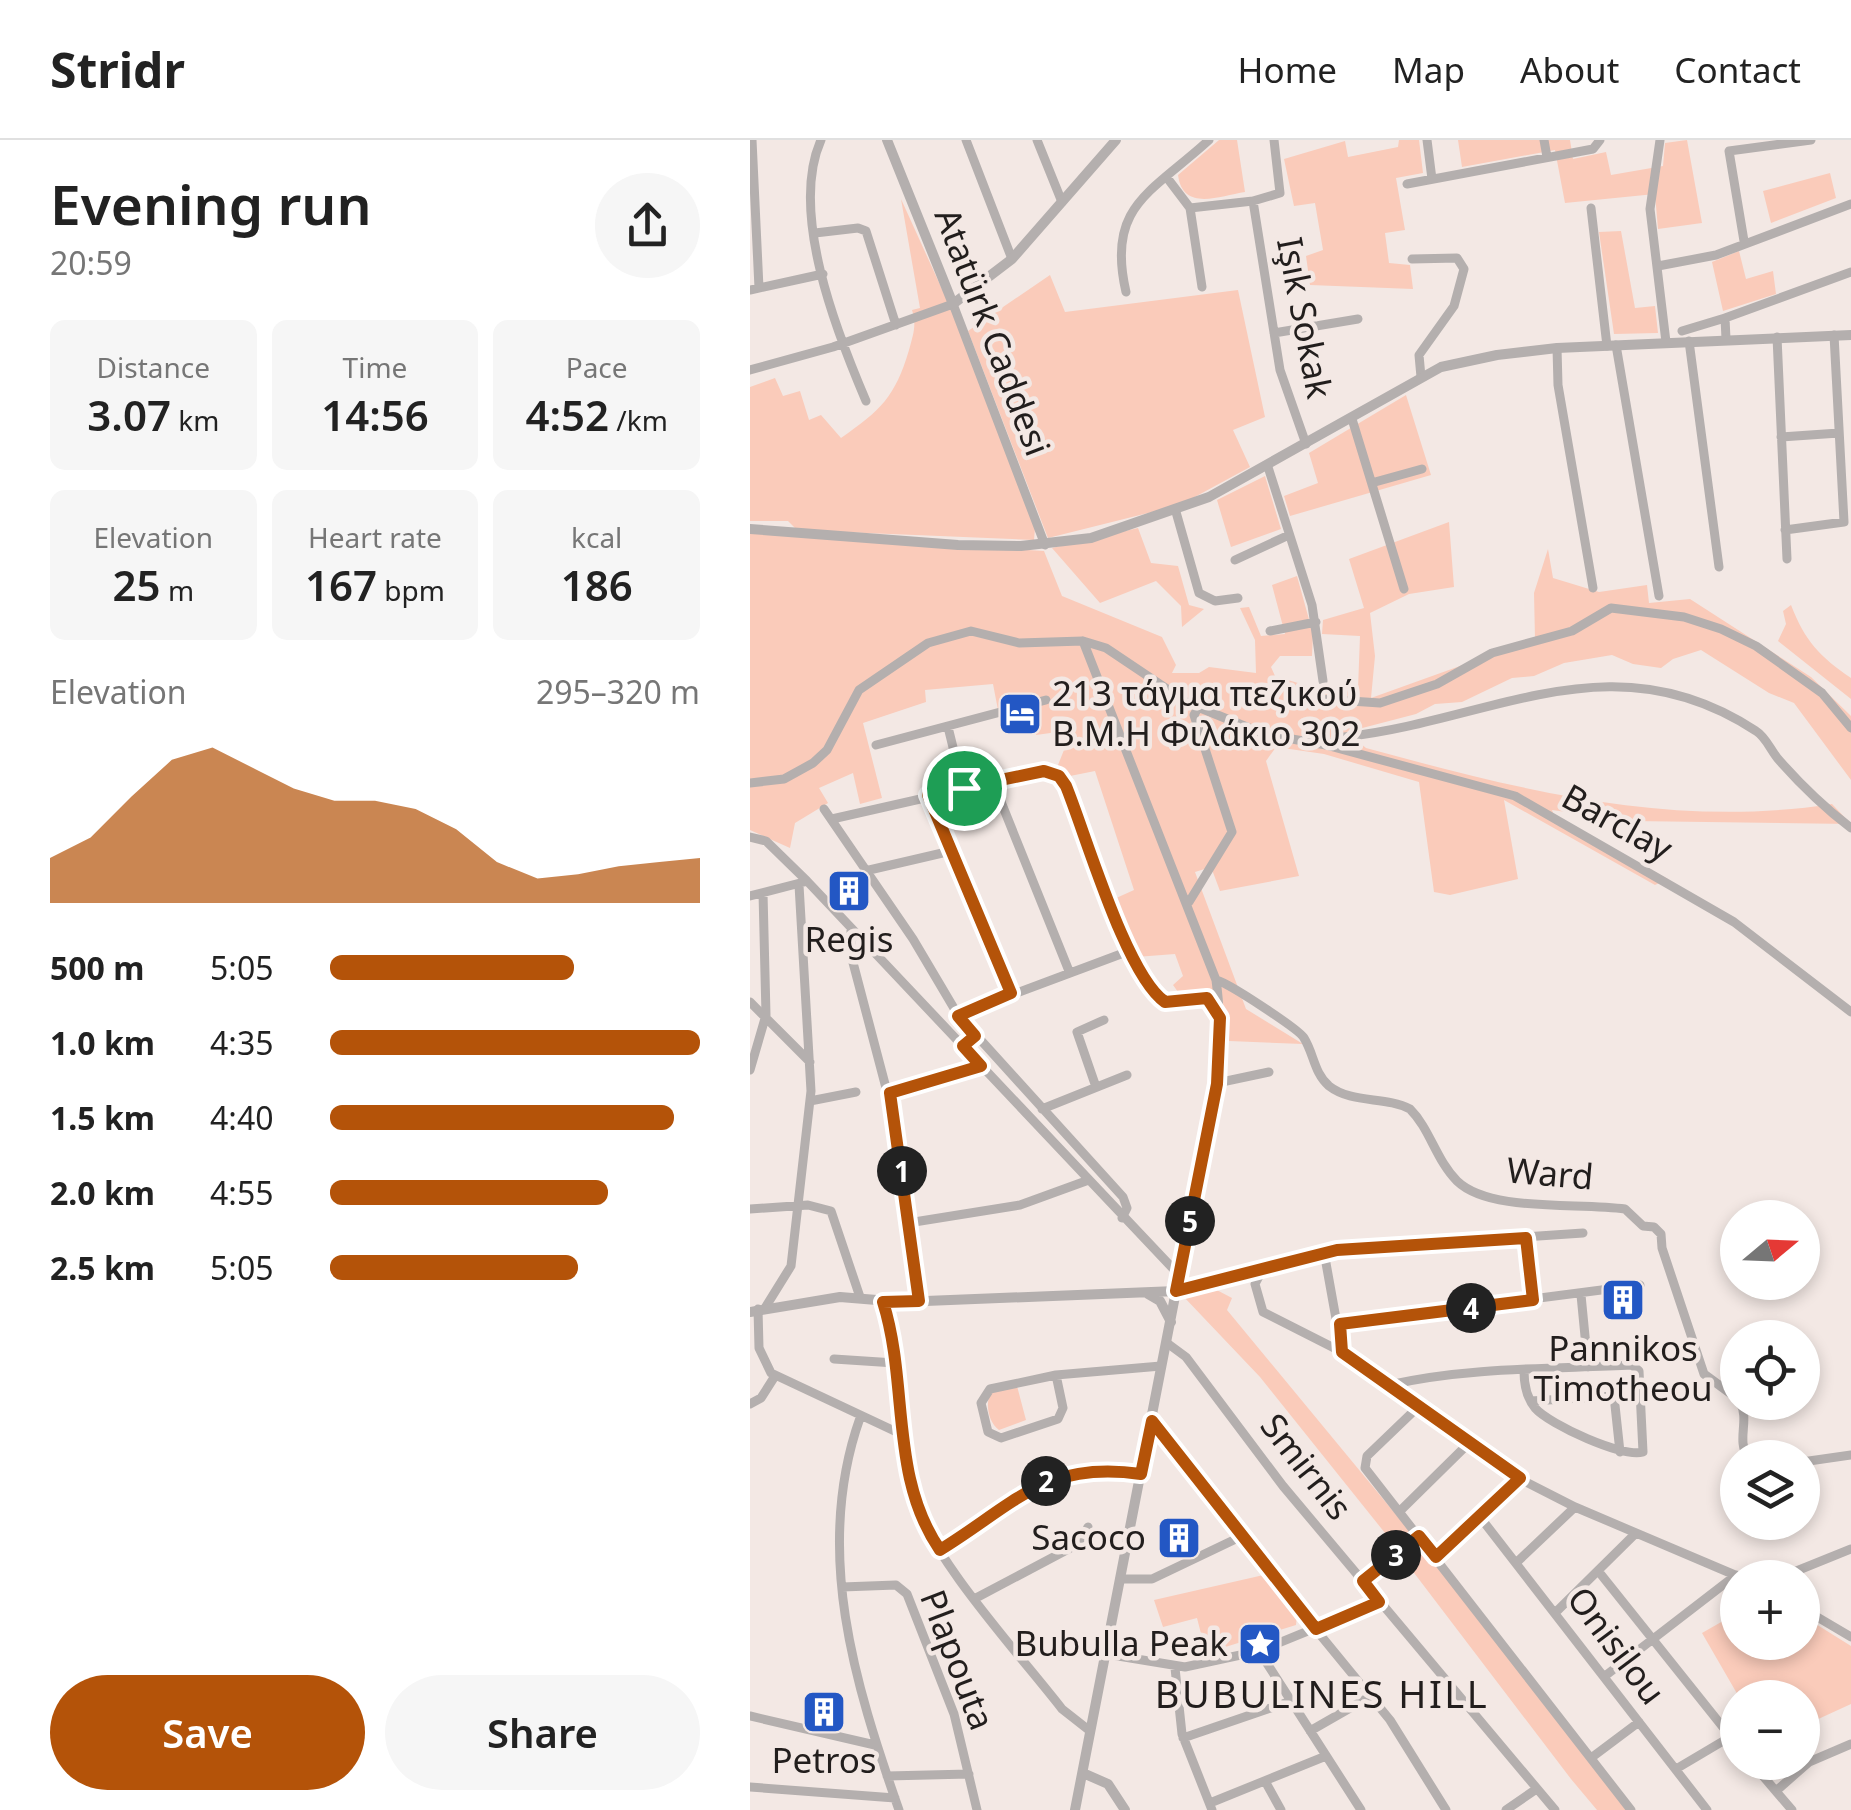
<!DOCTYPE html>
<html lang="en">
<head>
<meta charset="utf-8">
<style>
	body { margin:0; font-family:"Noto Sans",sans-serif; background:#f6f6f6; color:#222; height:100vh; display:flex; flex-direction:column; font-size:38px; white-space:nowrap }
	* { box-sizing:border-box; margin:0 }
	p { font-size:32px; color:#767676 }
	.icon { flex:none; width:55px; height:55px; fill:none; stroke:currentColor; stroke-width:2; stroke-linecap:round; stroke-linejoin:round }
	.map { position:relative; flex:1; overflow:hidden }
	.side { display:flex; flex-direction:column; background:#fff; width:750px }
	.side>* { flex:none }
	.needle { width:65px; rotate:71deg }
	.fabs { position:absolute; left:970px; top:1060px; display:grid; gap:20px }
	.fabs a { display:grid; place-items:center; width:100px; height:100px; border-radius:50%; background:#fff; box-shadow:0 5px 15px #0003; font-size:50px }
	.pin { position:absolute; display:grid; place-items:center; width:85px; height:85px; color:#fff; margin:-42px; border:5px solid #fff; border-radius:50%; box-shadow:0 2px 10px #0007 }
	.km { position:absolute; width:50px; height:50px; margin:-25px; border-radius:50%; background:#222; color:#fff; font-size:28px; line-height:50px; text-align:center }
	.round { display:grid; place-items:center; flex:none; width:105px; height:105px; border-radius:52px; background:#f6f6f6 }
	.head { display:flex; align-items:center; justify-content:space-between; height:170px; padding:0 50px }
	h1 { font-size:55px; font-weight:600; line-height:75px }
	.stats { display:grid; grid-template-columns:repeat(3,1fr); gap:15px; height:170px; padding:10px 50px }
	.stats div { display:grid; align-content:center; border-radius:15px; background:#f6f6f6; text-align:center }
	.stats b { font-size:42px; font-weight:600 }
	.stats small { font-size:28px; font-weight:400 }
	.stats p { font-size:28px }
	.chart { height:280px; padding:20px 50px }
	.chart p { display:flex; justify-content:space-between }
	.chart svg { width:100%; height:180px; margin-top:10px; fill:#b45309; opacity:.7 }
	.primary-button { display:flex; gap:20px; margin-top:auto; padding:20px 50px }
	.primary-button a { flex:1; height:115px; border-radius:60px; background:#b45309; color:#fff; font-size:40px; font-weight:600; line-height:115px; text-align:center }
	.primary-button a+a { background:#f6f6f6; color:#222 }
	ul { padding:0 50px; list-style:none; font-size:32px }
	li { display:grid; grid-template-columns:160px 120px 1fr; align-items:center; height:75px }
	li i { height:25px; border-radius:12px; background:#b45309 }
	header { display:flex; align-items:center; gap:60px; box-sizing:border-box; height:140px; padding:0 50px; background:#fff; border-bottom:2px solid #e0e0e0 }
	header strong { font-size:48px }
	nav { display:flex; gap:55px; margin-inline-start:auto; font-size:35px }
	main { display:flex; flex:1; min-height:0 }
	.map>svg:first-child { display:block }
</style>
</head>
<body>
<header>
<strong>Stridr</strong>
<nav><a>Home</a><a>Map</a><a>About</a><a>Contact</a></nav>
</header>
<main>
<section class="side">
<div class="head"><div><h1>Evening run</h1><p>20:59</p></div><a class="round"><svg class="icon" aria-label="share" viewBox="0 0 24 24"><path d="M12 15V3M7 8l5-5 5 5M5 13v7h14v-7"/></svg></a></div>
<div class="stats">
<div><p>Distance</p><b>3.07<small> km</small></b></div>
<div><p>Time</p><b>14:56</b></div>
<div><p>Pace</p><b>4:52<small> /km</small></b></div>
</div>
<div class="stats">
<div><p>Elevation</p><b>25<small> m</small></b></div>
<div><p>Heart rate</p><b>167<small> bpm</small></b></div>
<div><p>kcal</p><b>186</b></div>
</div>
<div class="chart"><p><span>Elevation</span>295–320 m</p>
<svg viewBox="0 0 160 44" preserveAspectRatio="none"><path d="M0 44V33L10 28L20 18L30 9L40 6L50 11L60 16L70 19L80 19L90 21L100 26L110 34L120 38L130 37L140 35L150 34L160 33V44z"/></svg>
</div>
<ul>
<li><b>500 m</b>5:05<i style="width:66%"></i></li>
<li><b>1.0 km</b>4:35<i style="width:100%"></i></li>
<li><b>1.5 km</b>4:40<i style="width:93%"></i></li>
<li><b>2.0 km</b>4:55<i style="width:75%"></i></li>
<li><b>2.5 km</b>5:05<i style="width:67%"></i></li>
</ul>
<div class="primary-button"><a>Save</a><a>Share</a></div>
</section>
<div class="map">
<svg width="1101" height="1670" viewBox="0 0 1101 1670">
	<rect width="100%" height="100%" fill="#f3e8e4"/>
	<!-- green -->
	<path fill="#facbba" d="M469 0H487L495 52C469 56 433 72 428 35Z
		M649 0H669L673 33 646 38 655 90 635 93 639 123 660 125 663 149 560 145 556 116 573 110 565 63 544 66 534 19 595 1 598 17 648 7Z
		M708 0H820L823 19 856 12 861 35 913 26 915 3 937 0 952 83 908 89 905 54 815 63 805 10 712 27Z
		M1080 33 1086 58 1021 83 1013 51Z
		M151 59 201 169 285 388 284 400 68 391 46 389 38 381H0V247L25 238 33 256 50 251 59 280 71 275 91 298C131 270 145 257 159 210 163 195 167 185 162 170L170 168Z
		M871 91 885 168 905 166 908 193 864 194 849 92Z
		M989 111 996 139 1023 131 1026 154 973 171 962 122Z
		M300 135 315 172 488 150 515 277 483 290 500 327 430 365 298 398 218 191Z
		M656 255 681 335 540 376 534 356 568 343 559 313Z
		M515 336 531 389 481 407 467 360Z
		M699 382 704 447 659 454 620 473 625 516 621 558 785 499 784 453 798 409 803 438 849 452 897 445 899 463 940 459 1061 537 1101 576V640L1044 563 1019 553 951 510 923 519 911 528 883 524 862 515 814 523 784 536 762 538 712 562 685 564 666 574 597 592 616 608C770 650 922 689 1082 664L1101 684 882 681 802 670 805 678 918 739 905 745 754 660 768 739 700 755 684 752 669 642 574 614 526 607 516 621 549 736 470 751 461 727 445 732 496 869 553 904 479 901 465 856 428 852 423 845 433 836 425 814 386 817 364 759 384 750 345 631 315 637 306 630 322 590 286 595 277 563 248 570 243 544 175 550 176 562 113 583 132 658 110 664 103 633 69 648 78 663 45 683 40 708 0 690V393L294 411 312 456 412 497 426 525 422 533H449L459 527 506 533 505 500 490 468 499 467 511 496 535 494 522 445 547 436 563 494 562 516H530L521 527 525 536 561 547 608 549 610 496 572 494 573 480 614 468 599 419Z
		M388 388 401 423 428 426 439 465 454 469 432 487 431 466 406 441 350 463 302 408Z
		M1041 465C1055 501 1069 516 1101 538V559L1028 501 1036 484 1033 471Z
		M461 1147 482 1158 477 1170 662 1394 654 1401 651 1397 643 1403 510 1237 433 1156Z
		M267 1246 276 1280 249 1290C238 1282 235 1263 241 1251Z
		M670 1402 878 1670H847L821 1639 655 1421 665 1412 662 1406Z
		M518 1434 547 1474 546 1485 456 1513 447 1478 413 1487 404 1460Z
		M987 1473 988 1502H1052L1053 1476 1101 1506V1564L1053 1586 1052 1558 989 1557 952 1493Z"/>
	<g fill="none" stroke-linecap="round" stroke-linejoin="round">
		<!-- minor -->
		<path stroke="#b4afae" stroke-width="9" d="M2 0 9 148
			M71 0C39 72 87 193 116 261
			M216 0 262 119
			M287 0 312 62
			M677 0 682 39
			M794 0 797 17
			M910 0 900 69 916 202
			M418 39 440 68 452 147
			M657 44 843 9 850 0
			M503 61 530 230 556 304
			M440 68 503 61 530 53 524 0
			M841 68 857 206
			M65 93 108 88 116 91 146 185
			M994 101 979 11 1061 0
			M662 119 707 118 714 129 704 166 669 215 671 237
			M908 126 966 115 1101 64
			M0 150 73 134
			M376 152C356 66 401 53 459 0
			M932 191 975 178
			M524 193 608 179
			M1027 197 1037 419
			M976 199 975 178 1101 132
			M939 201 969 427
			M866 205 909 456
			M807 208 808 245 843 448
			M0 230 83 207 203 164 295 405
			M602 279 654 449
			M1031 297 1089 293
			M518 327 562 465 573 541
			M625 342 672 329
			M426 372 449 453 465 461 488 458
			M1035 390 1094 382 1084 195
			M485 420 539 395
			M520 491 566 482
			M333 501 466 840C474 840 550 890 554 898 564 914 564 933 579 946 602 964 635 956 660 969 680 989 686 1020 707 1041 740 1073 830 1062 875 1069L893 1086 904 1087 911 1094 912 1108 954 1234 988 1259
			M556 558 630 563 687 544 742 513 822 491 861 468 934 477 971 489 1006 506 1072 553 1101 588
			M198 587 213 648
			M126 605 296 560
			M576 605 594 597C742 581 862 496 1006 591 1016 597 1021 611 1029 620 1051 645 1075 668 1101 688
			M243 642 319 831
			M0 643 34 639 63 623 77 610 109 550 178 503 221 491 269 503 333 501 356 508 438 563 514 594 576 605 765 656 984 782 1101 872
			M178 655 261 853
			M74 669 163 799 208 875 373 1057 377 1068 372 1078
			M82 679 294 631 306 634C319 646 324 665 331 681 348 728 375 835 415 862L457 858 465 874
			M0 697 16 701 57 741 430 1136
			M115 731 201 711
			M0 756 54 742
			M439 762 482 692 444 575 448 568
			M101 790V815L145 982 169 1161
			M466 840C480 933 449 1059 426 1151L587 1110 833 1093
			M0 862 60 922
			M208 875 379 811
			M0 930 16 875 13 753
			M467 943 519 932
			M346 947 327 892 354 880
			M139 953 231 925
			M60 961 106 952
			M292 969 377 935
			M0 1069 58 1065 81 1071 110 1157
			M158 1083 270 1065 336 1041
			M776 1098 783 1160
			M574 1112 592 1212
			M514 1127 505 1144 513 1172 592 1212 770 1339 825 1367 992 1438
			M831 1155 838 1227
			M133 1162C153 1225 144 1294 163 1357 181 1418 271 1516 312 1569L340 1591
			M15 1168 41 1126 61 951 49 745
			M8 1169 9 1208 21 1233 153 1295
			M589 1184 890 1145
			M417 1203 436 1217 533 1346 805 1670
			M84 1219 145 1223
			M306 1235 313 1268 308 1279 251 1298 238 1292 231 1263 240 1249 306 1235 411 1226
			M639 1245C717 1227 803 1229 882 1225L889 1231 893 1312C873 1318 800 1285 785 1268 776 1257 774 1244 774 1231
			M781 1261 864 1256 870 1312
			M990 1262C1000 1281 986 1299 998 1318
			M0 1264 11 1258 25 1236
			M668 1267 617 1316 615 1328 881 1670
			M110 1278C63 1410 105 1545 149 1670
			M402 1281 490 1397 640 1580 696 1670
			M1052 1322 1101 1315
			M650 1371 718 1304
			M730 1377 957 1670
			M190 1409C266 1364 293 1321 391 1334
			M687 1417 770 1339
			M767 1422 825 1367
			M849 1432 988 1606
			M1029 1438 1101 1409
			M370 1439H402L490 1397
			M613 1441 669 1396
			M92 1447 146 1445 157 1454 204 1574 227 1670
			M226 1458 328 1404 338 1387
			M1052 1468 1101 1497
			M806 1472 886 1393
			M509 1511 611 1670
			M356 1514 435 1527 509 1511 629 1462
			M425 1528 432 1594 462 1670
			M855 1536 986 1435
			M0 1576 125 1605
			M560 1591 621 1556
			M433 1598 541 1561
			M841 1618 889 1582
			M1001 1622 1042 1670
			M926 1629 980 1597
			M137 1636 219 1634
			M515 1641 531 1670
			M0 1647 145 1658
			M1026 1651 1059 1622 1101 1604
			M460 1663 576 1616
			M756 1670 785 1650"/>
		<!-- tertiary -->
		<path stroke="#b4afae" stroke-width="10" d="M137 0 203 164 262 119 366 0
			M0 389 208 405 271 406 341 398 459 357 691 227 747 215 807 208 1101 195
			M398 1154 410 1161 421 1182
			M0 1172 90 1157 151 1162 426 1151 325 1670
			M333 1633 358 1644 375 1670"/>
	</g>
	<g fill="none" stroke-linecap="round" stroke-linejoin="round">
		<defs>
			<path id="route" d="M294 631 309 636 316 646C336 695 376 835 415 862L457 858 470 878 467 944 426 1151 587 1110 776 1098 783 1160 590 1184 592 1212 770 1338 686 1417 669 1396 613 1441 629 1462 566 1489 402 1281 391 1334C295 1320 265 1364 190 1410 139 1336 159 1244 133 1162L169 1161 140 953 231 926 213 906 225 896 208 876 261 853 178 655Z"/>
		</defs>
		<!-- route casing -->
		<use href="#route" stroke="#fff" stroke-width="20"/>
		<!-- route -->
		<use href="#route" stroke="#b45309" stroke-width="12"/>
	</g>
	<!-- icons -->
	<defs>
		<symbol id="hotel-square" viewBox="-11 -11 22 22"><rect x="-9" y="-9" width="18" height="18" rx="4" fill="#2357c4" stroke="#f3e8e4"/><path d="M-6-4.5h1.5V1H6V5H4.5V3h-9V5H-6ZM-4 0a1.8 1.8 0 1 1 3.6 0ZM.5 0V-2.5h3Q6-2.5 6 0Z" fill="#fff"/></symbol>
		<symbol id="building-square" viewBox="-11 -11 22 22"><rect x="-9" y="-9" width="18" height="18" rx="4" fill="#2357c4" stroke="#f3e8e4"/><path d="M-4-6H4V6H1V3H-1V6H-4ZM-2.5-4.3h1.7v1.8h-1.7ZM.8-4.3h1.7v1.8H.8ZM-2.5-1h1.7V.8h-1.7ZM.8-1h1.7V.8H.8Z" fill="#fff"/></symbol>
		<symbol id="sight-square" viewBox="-11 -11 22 22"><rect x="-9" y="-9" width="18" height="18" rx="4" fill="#2357c4" stroke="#f3e8e4"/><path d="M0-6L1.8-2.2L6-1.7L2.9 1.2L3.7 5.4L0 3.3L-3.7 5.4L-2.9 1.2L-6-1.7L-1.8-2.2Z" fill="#fff"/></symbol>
	</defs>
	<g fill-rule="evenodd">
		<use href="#hotel-square" x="245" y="549" width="50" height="50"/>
		<use href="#building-square" x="74" y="726" width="50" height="50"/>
		<use href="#building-square" x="848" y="1135" width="50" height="50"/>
		<use href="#building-square" x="404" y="1373" width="50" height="50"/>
		<use href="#sight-square" x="485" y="1479" width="50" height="50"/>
		<use href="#building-square" x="49" y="1547" width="50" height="50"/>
	</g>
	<g text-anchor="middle" stroke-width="9" stroke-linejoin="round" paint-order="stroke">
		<!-- street labels -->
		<g font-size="35" fill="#221e1d" stroke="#f3e8e4">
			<text transform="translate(554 178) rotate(79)" y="12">Işık Sokak</text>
			<text transform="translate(242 192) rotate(69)" y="12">Atatürk Caddesi</text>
			<text transform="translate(867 683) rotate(29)" y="12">Barclay</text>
			<text transform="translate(800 1034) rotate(5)" y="12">Ward</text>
			<text transform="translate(556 1327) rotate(52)" y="12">Smirnis</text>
			<text transform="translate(866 1506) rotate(53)" y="12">Onisilou</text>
			<text transform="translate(207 1520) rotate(69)" y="12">Plapouta</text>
		</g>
		<!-- poi labels -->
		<g font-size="35" fill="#221e1d" stroke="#f3e8e4">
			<text x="302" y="566" text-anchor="start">213 τάγμα πεζικού<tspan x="302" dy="40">B.M.H Φιλάκιο 302</tspan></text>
			<text x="99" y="812">Regis</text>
			<text x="873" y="1221">Pannikos<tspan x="873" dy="40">Timotheou</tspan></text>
			<text x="396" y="1410" text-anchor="end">Sacoco</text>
			<text x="478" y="1516" text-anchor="end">Bubulla Peak</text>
			<text x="74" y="1633">Petros</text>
		</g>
		<!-- neighbourhood labels -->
		<g font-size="38" letter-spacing="2.5" fill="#221e1d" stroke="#f3e8e4">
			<text x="572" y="1568">BUBULINES HILL</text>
		</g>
	</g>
</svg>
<div class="fabs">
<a><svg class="needle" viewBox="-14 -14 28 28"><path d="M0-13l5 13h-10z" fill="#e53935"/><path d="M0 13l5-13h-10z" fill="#767676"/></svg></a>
<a><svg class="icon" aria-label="locate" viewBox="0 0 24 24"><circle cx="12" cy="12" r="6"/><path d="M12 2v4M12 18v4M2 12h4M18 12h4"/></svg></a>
<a><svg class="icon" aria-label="layers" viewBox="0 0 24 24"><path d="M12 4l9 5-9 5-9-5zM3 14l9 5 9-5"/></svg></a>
<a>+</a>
<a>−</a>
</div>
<div class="pin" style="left:214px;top:648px;background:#1e9e55"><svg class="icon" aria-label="arrive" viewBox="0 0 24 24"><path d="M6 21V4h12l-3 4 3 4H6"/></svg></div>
<b class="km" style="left:152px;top:1031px">1</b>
<b class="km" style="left:296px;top:1341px">2</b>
<b class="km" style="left:646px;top:1415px">3</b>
<b class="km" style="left:721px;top:1168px">4</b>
<b class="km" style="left:440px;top:1081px">5</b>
</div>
</main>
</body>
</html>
